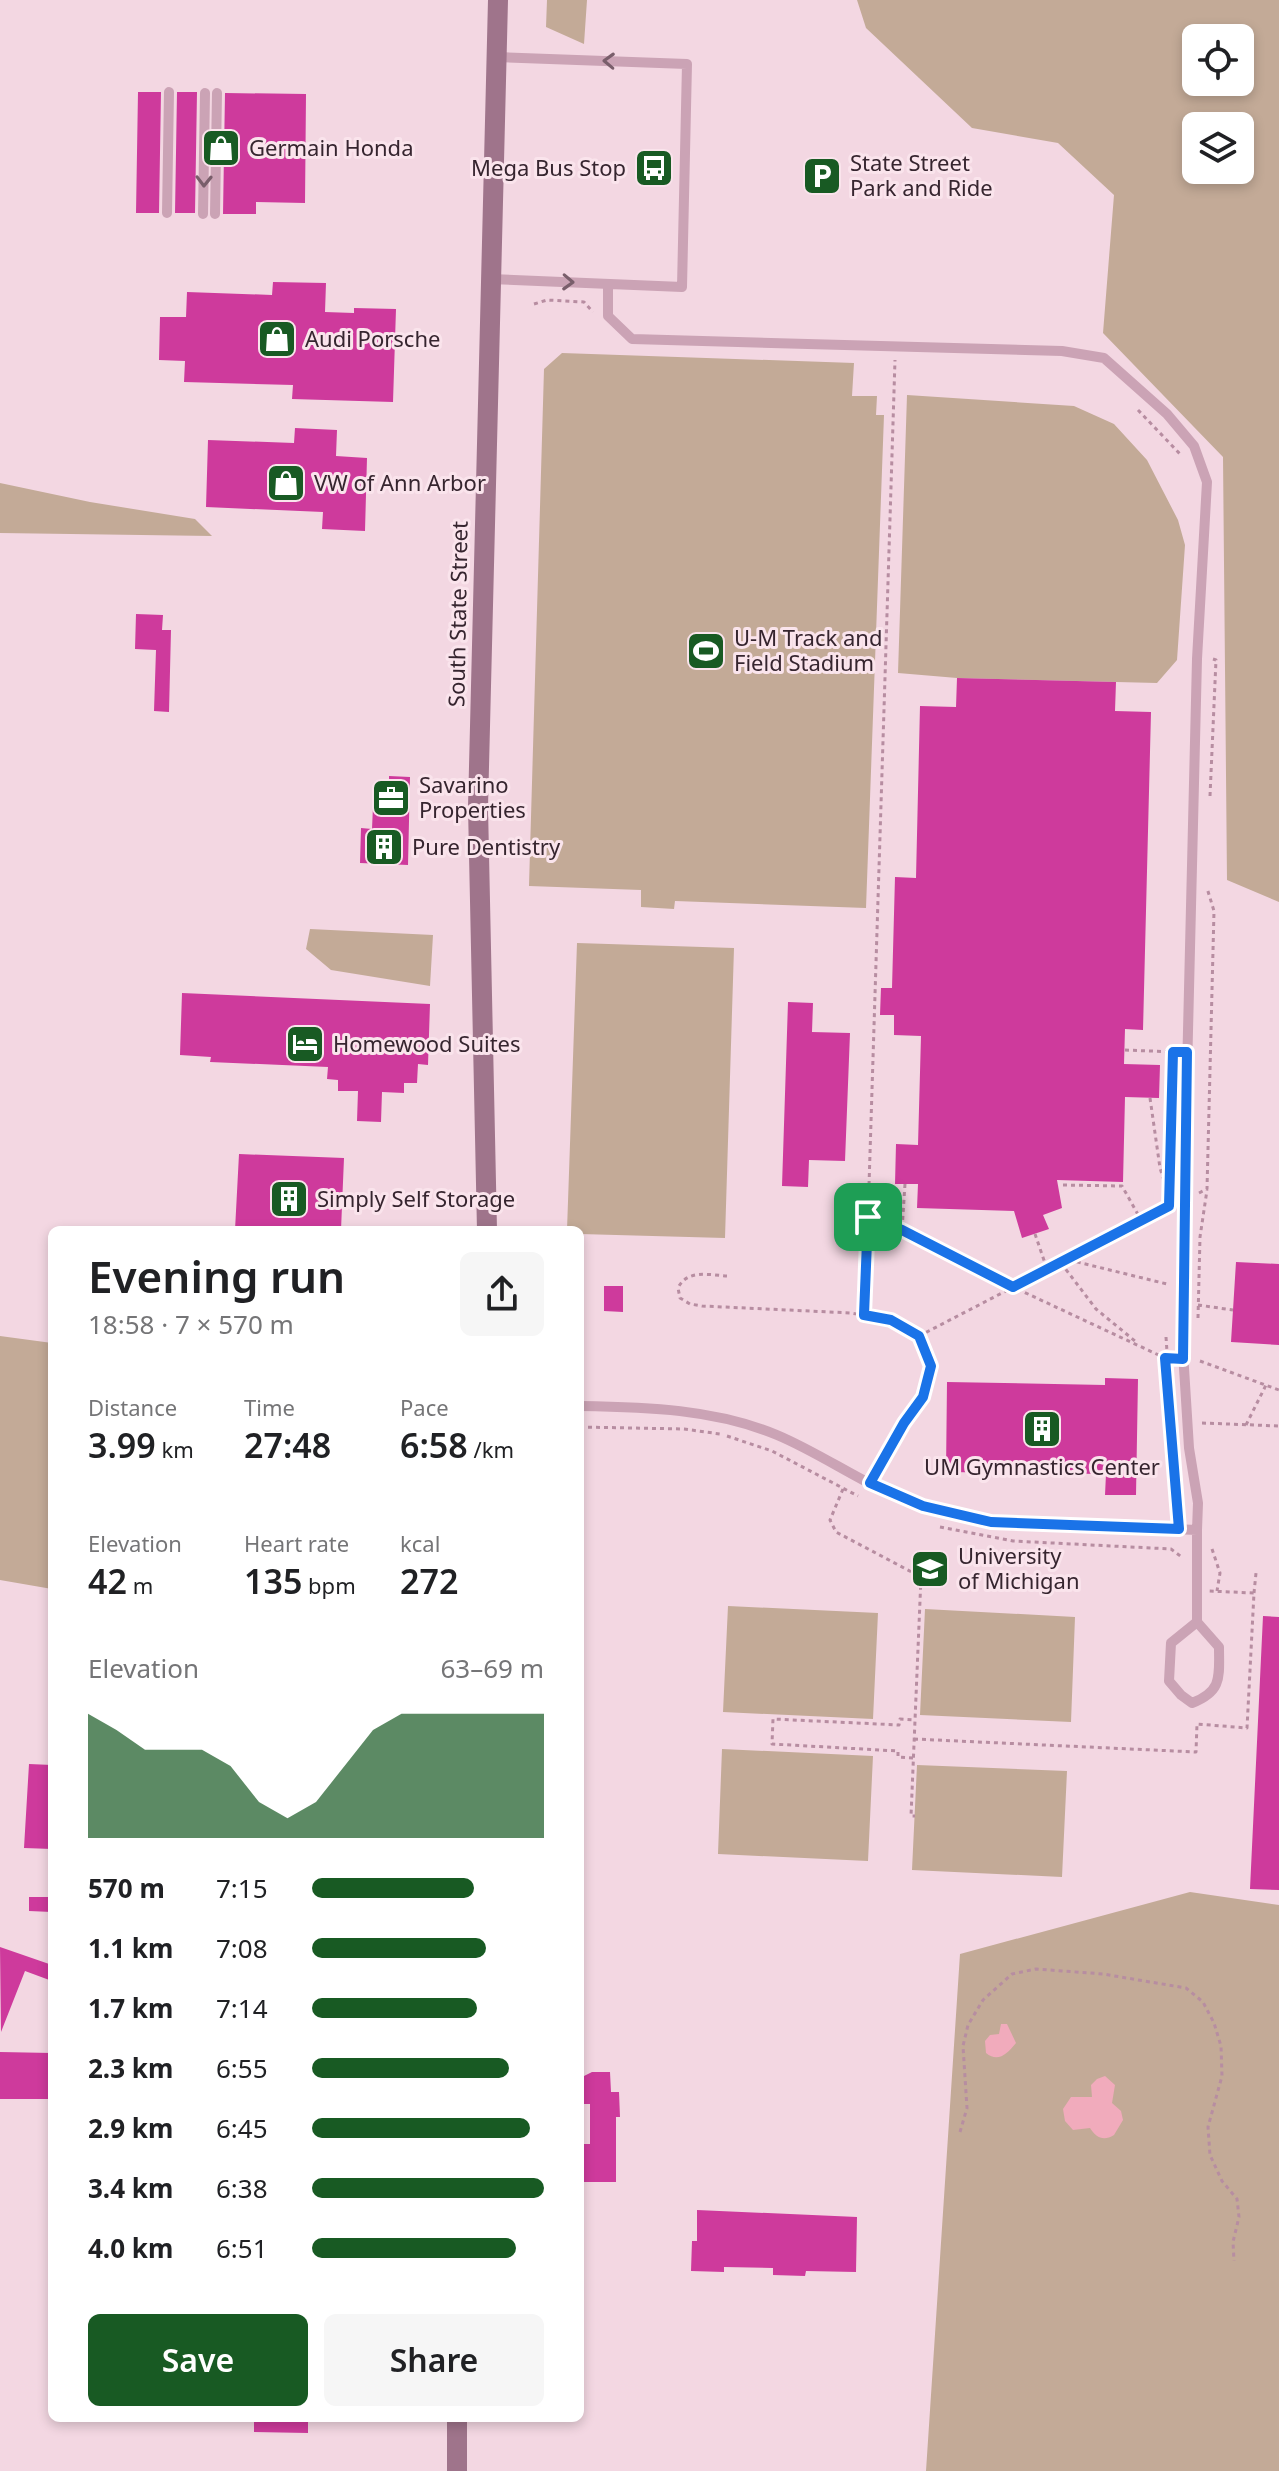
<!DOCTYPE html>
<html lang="en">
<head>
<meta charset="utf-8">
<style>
	body { margin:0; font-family:"Noto Sans",sans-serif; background:#f6f6f6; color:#202124; height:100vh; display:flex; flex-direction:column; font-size:30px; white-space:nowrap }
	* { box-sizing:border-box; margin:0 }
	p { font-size:26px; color:#757577 }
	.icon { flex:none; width:44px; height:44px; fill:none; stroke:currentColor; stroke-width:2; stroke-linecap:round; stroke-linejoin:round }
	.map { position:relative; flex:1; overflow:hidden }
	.sheet { position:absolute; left:48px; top:1226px; width:536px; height:1196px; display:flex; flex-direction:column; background:#fff; border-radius:12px; box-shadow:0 4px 12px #0003 }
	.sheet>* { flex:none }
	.tools { position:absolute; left:1182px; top:24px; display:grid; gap:16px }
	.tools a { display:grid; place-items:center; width:72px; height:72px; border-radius:12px; background:#fff; box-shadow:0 4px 12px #0003; font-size:40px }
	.pin { position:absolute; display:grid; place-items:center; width:68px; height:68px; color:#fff; margin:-34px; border-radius:16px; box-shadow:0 4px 12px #0006 }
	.round { display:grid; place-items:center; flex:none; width:84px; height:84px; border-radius:12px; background:#f6f6f6 }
	.overview { display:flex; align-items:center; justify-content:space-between; height:136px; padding:0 40px }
	h1 { font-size:44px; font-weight:600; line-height:60px }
	.figures { display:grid; grid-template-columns:repeat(3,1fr); gap:12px; height:136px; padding:8px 40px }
	.figures div { display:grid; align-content:center }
	.figures b { font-size:34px; font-weight:600 }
	.figures small { font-size:22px; font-weight:400 }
	.figures p { font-size:22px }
	.chart { height:224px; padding:16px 40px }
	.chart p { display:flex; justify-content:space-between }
	.chart svg { width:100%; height:144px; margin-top:8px; fill:#185a23; opacity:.7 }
	.cta { display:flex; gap:16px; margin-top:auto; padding:16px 40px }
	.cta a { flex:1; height:92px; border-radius:12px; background:#185a23; color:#fff; font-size:32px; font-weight:600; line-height:92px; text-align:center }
	.cta a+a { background:#f6f6f6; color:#202124 }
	ul { padding:0 40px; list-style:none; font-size:26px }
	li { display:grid; grid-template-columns:128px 96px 1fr; align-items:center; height:60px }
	li i { height:20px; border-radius:10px; background:#185a23 }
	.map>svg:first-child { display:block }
</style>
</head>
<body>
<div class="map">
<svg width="1279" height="2471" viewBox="0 0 1279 2471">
	<rect width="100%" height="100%" fill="#f3d7e2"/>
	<!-- green -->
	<path fill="#c3aa97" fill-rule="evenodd" d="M547 0H587L584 44 546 27Z
		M857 0H1279V902L1227 880 1223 457 1103 333 1114 195 1058 143 972 128 866 28ZM1196 38H1240V82H1196ZM1196 126H1240V170H1196Z
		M562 353 854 363 852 396H877L876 415H884L866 908 675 901 674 909 641 907V890L529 886 544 369Z
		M907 395 1074 406 1114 424 1147 460 1178 520 1185 545 1177 660 1157 683 957 678 898 673Z
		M0 483 90 502 195 519 212 536 0 533Z
		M310 929 433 935 430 986 331 970 306 949Z
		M577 943 734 948 725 1238 580 1234V1230H567Z
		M0 1336 52 1343V1589L0 1580Z
		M728 1606 878 1613 873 1719 723 1712Z
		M925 1609 1075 1617 1071 1722 920 1715Z
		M722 1749 873 1756 868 1861 718 1854Z
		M917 1765 1067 1771 1062 1877 912 1870Z
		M1190 1892 1279 1905V2471H926L960 1954Z"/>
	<!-- sand -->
	<path fill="#f1abbc" d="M1001 2024H1007L1016 2043C1007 2054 998 2063 986 2053L985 2041 990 2035 999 2034Z
		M1105 2076 1115 2085 1112 2103 1121 2111 1123 2120 1114 2135C1103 2142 1096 2137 1090 2128L1073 2130 1065 2121 1063 2109 1071 2097H1092L1091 2085 1097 2079Z"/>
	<!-- building -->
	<path fill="#ce3a9c" d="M138 92H161L159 213H136Z
		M177 92H197L195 213H175Z
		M225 93 306 94 305 203 256 202V214H223Z
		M273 282 326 283 325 312 354 313V308L396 309 393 402 292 399 293 385 184 382 185 361 159 360 160 317H186L187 292 272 295Z
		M295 428 337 430 336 456 367 458 365 531 322 529 323 512 206 507 208 440 294 443Z
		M136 614 163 615 162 630H171L169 712 154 711 156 650 135 649Z
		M957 678 1116 682 1115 711 1151 712 1143 1030 1125 1029 1124 1064 1160 1065 1159 1098 1125 1097 1123 1182 1057 1180 1062 1208 1043 1215 1049 1229 1022 1238 1014 1211 917 1208 918 1184H895L896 1144 918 1145 921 1036 894 1035V1015H880L881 988H892L895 877 916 878 920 706 956 707Z
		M389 776 410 777 408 865 360 863 361 828 372 829 374 783 389 784Z
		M182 993 430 1004 428 1065 418 1064 417 1083H404V1093L382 1092 381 1122 357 1121 358 1091H338V1080L327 1079 328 1067 210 1062 211 1057 180 1055Z
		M788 1002 813 1003 812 1032 850 1033 845 1161 809 1160 808 1187 782 1186Z
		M239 1154 344 1158 341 1230H235Z
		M1236 1262 1279 1264V1345L1231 1342Z
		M604 1286H623V1312L604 1311Z
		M1105 1378 1138 1379 1136 1495H1105L1106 1474 946 1472 947 1382 1105 1385Z
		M1263 1616 1279 1617V1890L1250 1889Z
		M29 1764 52 1765V1849L24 1848Z
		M29 1897H52V1912L29 1911Z
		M0 1947 52 1965V1981L25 1971 1 2032Z
		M0 2052 52 2053V2099H0Z
		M592 2072H610L611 2092H619L620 2117H616V2182H580V2144H590V2104H580V2078Z
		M697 2210 857 2217 856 2272 806 2271 805 2276 773 2275V2268L724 2267V2272L691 2271 692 2241H697Z
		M254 2418H308V2433L254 2432Z"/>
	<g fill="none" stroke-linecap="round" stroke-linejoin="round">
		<!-- path -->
		<path stroke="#b78da1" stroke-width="3" stroke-dasharray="4 4" stroke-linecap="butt" d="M534 304 547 300 584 302 593 312
			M1138 410 1180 454
			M1210 796 1216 660 1213 659
			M1125 1050 1175 1052
			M1150 1098 1160 1168 1168 1193
			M905 1184 902 1230 1013 1287 1165 1358
			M1063 1185 1122 1186 1141 1220
			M1199 1193 1207 1189 1214 911 1207 888
			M868 1217 895 360
			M1035 1234 1047 1269
			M1069 1260 1167 1284
			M1061 1263 1096 1309 1135 1341
			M727 1276C709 1275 687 1269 678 1288L680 1298 690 1304 702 1306 851 1313 891 1320 919 1336 931 1366 923 1397 904 1423 877 1471
			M1198 1305 1233 1310
			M864 1315 868 1217 902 1230
			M1198 1318 1200 1237 1207 1190
			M919 1336 1168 1207
			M1166 1337 1178 1517
			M1200 1361 1279 1390
			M1202 1423 1279 1426
			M1246 1425 1266 1385
			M580 1427 684 1429 720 1434
			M727 1436 772 1451 858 1496
			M843 1489 830 1520 836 1532 921 1577 911 1816H915
			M940 1527 1013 1541 1171 1549 1183 1558
			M1212 1549 1220 1573 1217 1591
			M1254 1593 1256 1573
			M914 1739 1196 1752 1197 1724 1247 1728 1254 1593 1209 1591
			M913 1758 898 1757V1751L772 1744 773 1719 899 1725 900 1719 915 1720
			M960 2132 967 2108 963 2046 968 2025 983 2000 1012 1974 1036 1969 1103 1974 1186 1988 1203 2002 1214 2023 1221 2046 1222 2076 1208 2127 1210 2155 1222 2181 1237 2199 1239 2217 1233 2242 1234 2261"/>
		<!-- lane -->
		<path stroke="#cba3b5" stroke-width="10" d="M167 213 169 92
			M203 214 205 93
			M215 214 217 93
			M490 279 682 287 687 64 497 57
			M580 1406C646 1407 715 1409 777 1435 827 1456 872 1491 925 1507 1012 1532 1107 1526 1197 1530L1198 1503 1189 1448 1181 1320 1197 659 1207 482 1194 446 1167 414 1104 358 1062 351 632 339 608 316V284
			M1197 1530V1622L1171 1643 1169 1681 1181 1695 1192 1703C1223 1691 1219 1676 1219 1647L1197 1622"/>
		<!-- secondary -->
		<path stroke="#9f748b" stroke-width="20" d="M487 1230 478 807 498 0
			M457 2418V2471"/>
	</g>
	<!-- one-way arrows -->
	<defs><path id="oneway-chevron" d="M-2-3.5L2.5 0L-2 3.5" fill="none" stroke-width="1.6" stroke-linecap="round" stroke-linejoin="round" transform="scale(2)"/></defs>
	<g stroke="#795e6b">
		<use href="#oneway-chevron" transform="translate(609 61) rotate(-178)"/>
		<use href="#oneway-chevron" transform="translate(204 181) rotate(91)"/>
		<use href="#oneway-chevron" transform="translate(568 282) rotate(2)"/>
	</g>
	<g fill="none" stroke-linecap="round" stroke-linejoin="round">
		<defs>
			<path id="route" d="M1173 1052H1187L1183 1359 1165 1358 1179 1529 991 1522 923 1506 870 1483 904 1423 923 1397 931 1366 919 1336 891 1320 864 1315 868 1217 902 1230 1013 1287 1169 1206Z"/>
		</defs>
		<!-- route casing -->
		<use href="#route" stroke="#fff" stroke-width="16"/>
		<!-- route -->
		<use href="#route" stroke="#1a73e8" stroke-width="10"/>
	</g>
	<!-- icons -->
	<defs>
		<symbol id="shop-square" viewBox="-11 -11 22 22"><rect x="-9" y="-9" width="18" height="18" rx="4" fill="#185a23" stroke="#fae4ec"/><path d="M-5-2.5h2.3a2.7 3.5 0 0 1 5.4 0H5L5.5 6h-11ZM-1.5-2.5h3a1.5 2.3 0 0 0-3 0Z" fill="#fff"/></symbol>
		<symbol id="bus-square" viewBox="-11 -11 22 22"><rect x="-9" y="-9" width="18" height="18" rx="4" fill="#185a23" stroke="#fae4ec"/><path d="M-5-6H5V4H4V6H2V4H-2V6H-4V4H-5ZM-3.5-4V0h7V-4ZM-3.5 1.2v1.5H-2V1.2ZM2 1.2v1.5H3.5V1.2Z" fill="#fff"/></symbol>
		<symbol id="parking-square" viewBox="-11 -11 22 22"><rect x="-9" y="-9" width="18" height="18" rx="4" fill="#185a23" stroke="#fae4ec"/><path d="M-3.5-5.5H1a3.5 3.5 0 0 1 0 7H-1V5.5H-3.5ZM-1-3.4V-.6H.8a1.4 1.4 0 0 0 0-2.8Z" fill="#fff"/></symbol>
		<symbol id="stadium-square" viewBox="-11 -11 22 22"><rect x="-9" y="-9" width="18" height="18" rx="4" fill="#185a23" stroke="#fae4ec"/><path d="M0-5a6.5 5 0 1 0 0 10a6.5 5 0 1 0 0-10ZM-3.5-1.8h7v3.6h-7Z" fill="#fff"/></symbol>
		<symbol id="office-square" viewBox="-11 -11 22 22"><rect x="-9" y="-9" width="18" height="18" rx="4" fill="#185a23" stroke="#fae4ec"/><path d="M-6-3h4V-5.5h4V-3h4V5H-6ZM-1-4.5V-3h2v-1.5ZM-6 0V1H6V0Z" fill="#fff"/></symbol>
		<symbol id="building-square" viewBox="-11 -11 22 22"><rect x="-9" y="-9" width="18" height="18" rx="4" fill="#185a23" stroke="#fae4ec"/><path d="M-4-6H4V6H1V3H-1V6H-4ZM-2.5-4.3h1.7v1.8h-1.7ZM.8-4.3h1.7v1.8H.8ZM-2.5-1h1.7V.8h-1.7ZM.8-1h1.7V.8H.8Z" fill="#fff"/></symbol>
		<symbol id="hotel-square" viewBox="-11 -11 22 22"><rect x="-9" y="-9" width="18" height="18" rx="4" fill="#185a23" stroke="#fae4ec"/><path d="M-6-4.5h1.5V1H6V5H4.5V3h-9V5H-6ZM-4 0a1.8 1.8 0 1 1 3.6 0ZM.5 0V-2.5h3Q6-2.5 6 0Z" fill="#fff"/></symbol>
		<symbol id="university-square" viewBox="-11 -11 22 22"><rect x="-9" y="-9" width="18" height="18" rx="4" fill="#185a23" stroke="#fae4ec"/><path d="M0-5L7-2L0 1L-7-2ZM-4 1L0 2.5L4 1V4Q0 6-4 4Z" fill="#fff"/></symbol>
	</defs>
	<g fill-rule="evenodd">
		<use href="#shop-square" x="199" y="126" width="44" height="44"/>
		<use href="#bus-square" x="632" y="146" width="44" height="44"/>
		<use href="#parking-square" x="800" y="154" width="44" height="44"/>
		<use href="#shop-square" x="255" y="317" width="44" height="44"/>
		<use href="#shop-square" x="264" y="461" width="44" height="44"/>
		<use href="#stadium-square" x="684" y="629" width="44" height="44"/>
		<use href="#office-square" x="369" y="776" width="44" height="44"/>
		<use href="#building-square" x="362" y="825" width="44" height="44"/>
		<use href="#hotel-square" x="283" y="1022" width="44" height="44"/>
		<use href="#building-square" x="267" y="1177" width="44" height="44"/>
		<use href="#building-square" x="1020" y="1407" width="44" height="44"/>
		<use href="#university-square" x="908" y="1547" width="44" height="44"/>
	</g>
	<g text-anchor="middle" stroke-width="6" stroke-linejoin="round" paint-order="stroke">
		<!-- poi labels -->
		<g font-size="22" fill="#36252f" stroke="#fae4ec" text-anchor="start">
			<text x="249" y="156">Germain Honda</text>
			<text x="850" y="171">State Street<tspan x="850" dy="25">Park and Ride</tspan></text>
			<text x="626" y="176" text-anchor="end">Mega Bus Stop</text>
			<text x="305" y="347">Audi Porsche</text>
			<text x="314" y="491">VW of Ann Arbor</text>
			<text x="734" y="646">U-M Track and<tspan x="734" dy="25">Field Stadium</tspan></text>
			<text x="419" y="793">Savarino<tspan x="419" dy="25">Properties</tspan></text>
			<text x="412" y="855">Pure Dentistry</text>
			<text x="333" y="1052">Homewood Suites</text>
			<text x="317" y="1207">Simply Self Storage</text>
			<text x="1042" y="1475" text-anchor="middle">UM Gymnastics Center</text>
			<text x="958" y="1564">University<tspan x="958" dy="25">of Michigan</tspan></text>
		</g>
		<!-- street labels -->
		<g font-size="22" fill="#36252f" stroke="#fae4ec">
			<text transform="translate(458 614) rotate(-89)" y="8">South State Street</text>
		</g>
	</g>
</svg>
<div class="tools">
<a><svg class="icon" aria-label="locate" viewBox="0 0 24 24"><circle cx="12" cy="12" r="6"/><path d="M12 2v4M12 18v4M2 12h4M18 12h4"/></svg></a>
<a><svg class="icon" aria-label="layers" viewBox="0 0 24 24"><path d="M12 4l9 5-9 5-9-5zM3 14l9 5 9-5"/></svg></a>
</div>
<div class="pin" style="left:868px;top:1217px;background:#1e9e55"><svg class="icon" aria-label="arrive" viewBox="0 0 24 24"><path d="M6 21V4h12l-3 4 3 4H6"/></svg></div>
<section class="sheet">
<div class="overview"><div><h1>Evening run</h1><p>18:58 · 7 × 570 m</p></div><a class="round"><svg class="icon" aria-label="share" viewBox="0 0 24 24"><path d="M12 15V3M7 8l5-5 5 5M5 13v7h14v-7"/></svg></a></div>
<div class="figures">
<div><p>Distance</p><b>3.99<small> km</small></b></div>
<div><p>Time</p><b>27:48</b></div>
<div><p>Pace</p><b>6:58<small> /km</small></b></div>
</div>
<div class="figures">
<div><p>Elevation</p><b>42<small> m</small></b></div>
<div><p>Heart rate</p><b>135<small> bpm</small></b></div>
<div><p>kcal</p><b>272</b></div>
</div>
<div class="chart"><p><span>Elevation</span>63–69 m</p>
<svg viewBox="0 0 160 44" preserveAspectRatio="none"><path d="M0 44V6L10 11L20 17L30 17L40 17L50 22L60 33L70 38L80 33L90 22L100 11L110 6L120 6L130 6L140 6L150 6L160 6V44z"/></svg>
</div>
<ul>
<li><b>570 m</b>7:15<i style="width:70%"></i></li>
<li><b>1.1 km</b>7:08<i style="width:75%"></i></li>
<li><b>1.7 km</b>7:14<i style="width:71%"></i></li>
<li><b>2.3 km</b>6:55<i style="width:85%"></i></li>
<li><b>2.9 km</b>6:45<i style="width:94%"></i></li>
<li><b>3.4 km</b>6:38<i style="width:100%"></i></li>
<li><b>4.0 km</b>6:51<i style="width:88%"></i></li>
</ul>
<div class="cta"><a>Save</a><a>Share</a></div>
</section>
</div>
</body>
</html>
